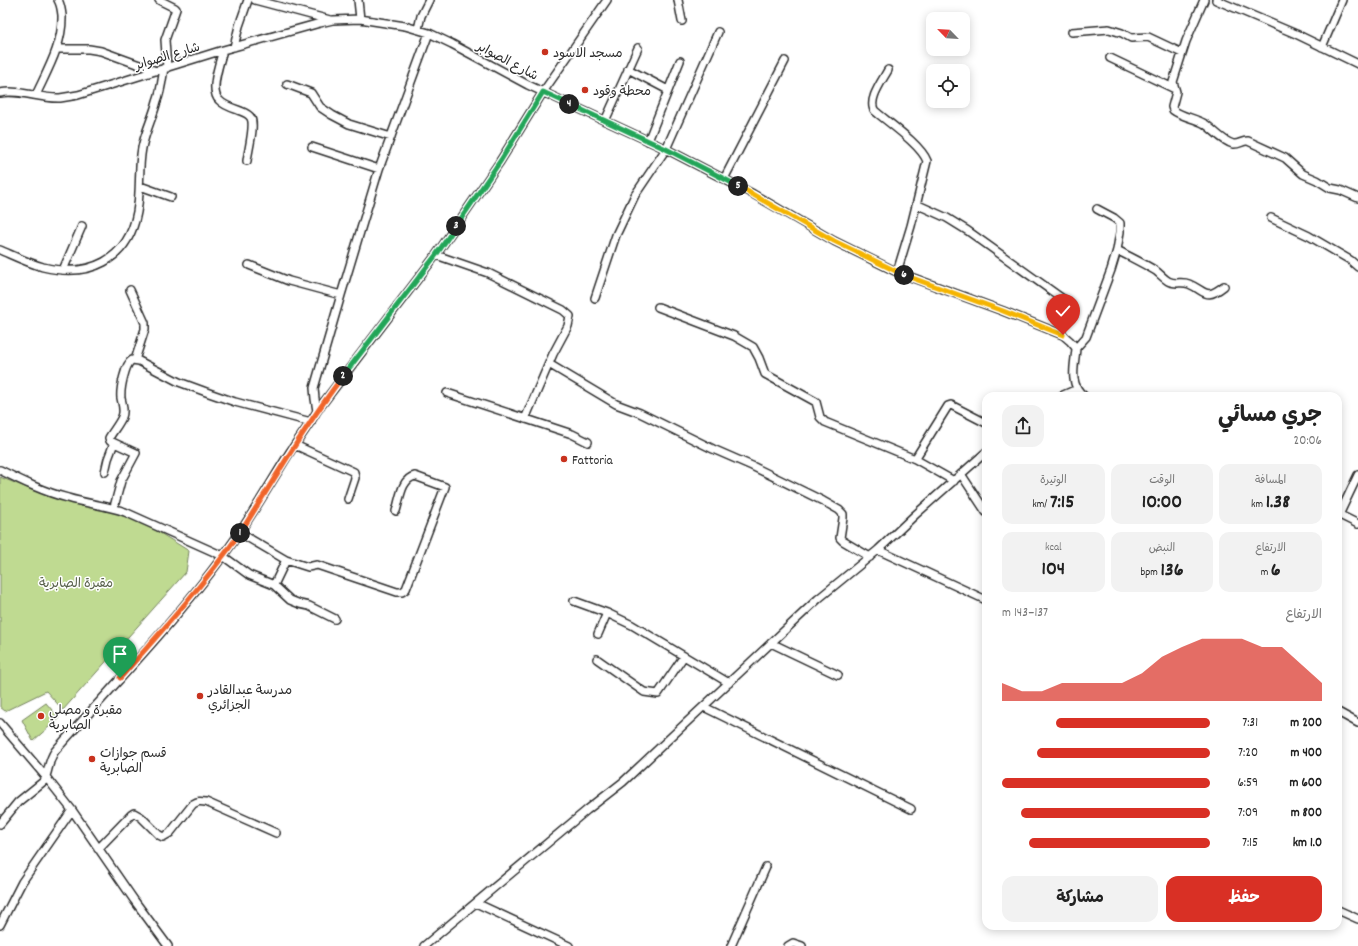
<!DOCTYPE html>
<html lang="ar">
<head>
<meta charset="utf-8">
<style>
	body { margin:0; font-family:Dekko,"Playpen Sans Arabic",sans-serif; background:#f2f2f2; color:#222; direction:rtl; height:100vh; display:flex; flex-direction:column; font-size:15px; white-space:nowrap }
	* { box-sizing:border-box; margin:0 }
	p { font-size:13px; color:#767676 }
	.icon { flex:none; width:22px; height:22px; fill:none; stroke:currentColor; stroke-width:2; stroke-linecap:round; stroke-linejoin:round }
	.map { position:relative; flex:1; overflow:hidden; direction:ltr }
	.drawer { position:absolute; left:982px; top:392px; width:360px; height:538px; display:flex; flex-direction:column; background:#fff; border-radius:12px; box-shadow:0 2px 10px #0003; direction:rtl }
	.drawer>* { flex:none }
	.needle { width:26px; rotate:295deg }
	.controls { position:absolute; left:926px; top:12px; display:grid; gap:8px }
	.controls a { display:grid; place-items:center; width:44px; height:44px; border-radius:8px; background:#fff; box-shadow:0 2px 10px #0003; font-size:20px }
	.pin { position:absolute; display:grid; place-items:center; width:34px; height:34px; color:#fff; margin:-41px -17px; border-radius:50% 50% 50% 0; rotate:-45deg; box-shadow:0 0 4px #0007 }
	.pin .icon { rotate:45deg }
	.km { position:absolute; width:20px; height:20px; margin:-10px; border-radius:50%; background:#222; color:#fff; font-size:11px; line-height:20px; text-align:center }
	.round { display:grid; place-items:center; flex:none; width:42px; height:42px; border-radius:12px; background:#f2f2f2 }
	.overview { display:flex; align-items:center; justify-content:space-between; height:68px; padding:0 20px }
	h1 { font-size:22px; font-weight:700; line-height:30px }
	.stats { display:grid; grid-template-columns:repeat(3,1fr); gap:6px; height:68px; padding:4px 20px }
	.stats div { display:grid; align-content:center; border-radius:10px; background:#f2f2f2; text-align:center }
	.stats b { font-size:20px; font-weight:700 }
	.stats small { font-size:11px; font-weight:400 }
	.stats p { font-size:11px }
	.chart { height:112px; padding:8px 20px }
	.chart p { display:flex; justify-content:space-between }
	.chart svg { width:100%; height:72px; margin-top:4px; fill:#d93025; opacity:.7 }
	.cta { display:flex; gap:8px; margin-top:auto; padding:8px 20px }
	.cta a { flex:1; height:46px; border-radius:12px; background:#d93025; color:#fff; font-size:16px; font-weight:700; line-height:46px; text-align:center }
	.cta a+a { background:#f2f2f2; color:#222 }
	ul { padding:0 20px; list-style:none; font-size:13px }
	li { display:grid; grid-template-columns:64px 48px 1fr; align-items:center; height:30px }
	li i { height:10px; border-radius:5px; background:#d93025 }
	.map>svg:first-child { display:block }
</style>
</head>
<body>
<div class="map">
<svg width="1358" height="946" viewBox="0 0 1358 946">
	<rect width="100%" height="100%" fill="#fff"/>
	<filter id="ink" filterUnits="userSpaceOnUse"><feTurbulence type="fractalNoise" baseFrequency=".025" numOctaves="2"/><feDisplacementMap in="SourceGraphic" scale="8" xChannelSelector="R" yChannelSelector="G"/><feConvolveMatrix kernelMatrix="1 2 1 2 8 2 1 2 1" color-interpolation-filters="sRGB"/></filter>
	<g filter="url(#ink)">
		<!-- green -->
		<path fill="#bfda91" stroke="#75825e" d="M0 477 40 493 82 506 123 510 189 551 186 572 63 710 46 691 5 711 0 707Z
			M46 703 59 718 33 741 22 720Z"/>
		<g fill="none" stroke-linecap="round" stroke-linejoin="round">
			<defs>
				<path id="minor" d="M159 0 175 8 176 9 165 40 167 68
					M255 0 330 20
					M358 0 360 19
					M678 0 682 21
					M1204 0 1186 41 1173 82 1176 92 1172 107 1173 110C1182 117 1195 118 1205 124 1214 130 1222 141 1233 144 1239 145 1243 140 1248 141L1285 158 1303 174 1317 180 1330 188 1340 190 1358 198
					M1216 0 1296 34 1358 64
					M418 29 421 16 429 0
					M1072 32 1109 29 1122 33 1131 38 1148 37 1182 53
					M234 47 239 26 248 0
					M1322 47 1342 0
					M57 49H89L101 51 156 71
					M223 50C220 62 209 91 219 100 223 105 232 108 238 110 243 112 248 113 251 118 255 126 248 151 247 161
					M1110 58 1175 89
					M628 69 668 90
					M888 70C882 81 867 101 875 111 889 123 921 145 927 161L911 226 897 272
					M287 84 311 93 320 107 332 115 349 124 391 137
					M0 93C20 89 40 99 60 98 66 97 72 96 78 95L223 50 320 23 333 20 360 19 405 26 429 33 452 44 528 85 666 149 753 194 834 241 897 272 1003 311 1063 335 1070 341 1076 348C1075 365 1068 384 1084 396
					M36 95C48 69 63 44 62 15 61 9 61 5 58 0
					M605 121 638 48
					M648 141 680 61
					M312 147 379 169
					M724 179 785 61
					M140 186 171 197
					M916 204 947 218 968 231 1070 304
					M1271 218 1309 236 1350 260 1358 267
					M0 250C14 256 28 263 43 267 89 278 128 261 137 212 141 190 138 169 142 148 145 132 153 117 157 101 161 91 162 80 164 68
					M1117 250C1130 257 1143 263 1156 271 1160 274 1163 278 1168 281 1175 285 1182 281 1189 284 1206 291 1205 301 1224 286
					M436 255 488 273 563 310 570 316 568 326 553 354 525 419
					M249 265 289 281 341 295
					M63 270 82 226
					M130 290 145 323V329L135 360
					M595 298 616 235 635 195 666 149 718 32
					M658 307 734 336 753 347 759 358 765 374 816 402 820 417 825 422 915 459 954 481
					M1076 348 1086 337 1111 270 1117 250 1120 232V223L1114 218 1097 209
					M549 364 616 404 640 413 713 449 752 466 823 501 839 510 843 514V518L840 538 843 541 870 557
					M447 393 572 434 588 442
					M1061 396 1077 389
					M317 411 315 399 314 388 341 295 379 169 429 33
					M295 445 354 472 355 478 348 499
					M915 459 948 406 951 405 986 423
					M0 470C22 481 44 492 68 498 87 504 106 505 125 512L223 556 249 575 274 585 286 560 240 533
					M105 472 108 459 114 443
					M961 474 986 512
					M114 507 121 481 136 453 110 441 109 438C113 431 119 424 122 417 125 410 122 404 121 398 120 389 125 364 132 360L139 361 179 382 209 393 235 402 311 422
					M1338 514 1358 524
					M1339 515 1358 475
					M878 550 986 600
					M286 560 308 567 317 565 397 592H402L406 589 445 487 415 476C401 479 400 499 396 511
					M274 585 290 600 300 604 309 606 335 619
					M574 601 607 613 632 625 729 683
					M598 634 607 613
					M771 643 838 675
					M597 659 644 692 658 694 684 656
					M704 707 911 809
					M1338 712 1358 723
					M0 723 46 777 72 810 134 900 168 946
					M0 824 18 802 44 781C49 771 48 761 55 751 112 687 172 625 223 556 248 523 268 487 290 452 299 438 309 426 317 411L436 255 499 163 543 92 607 0
					M98 849 131 815 134 813 141 817 159 835 163 837 170 833 193 804C198 801 200 801 206 802L276 833
					M476 903 569 946
					M1338 910 1358 919
					M0 925 22 882 72 810
					M424 946 587 810 623 782 818 599 878 550 915 515 986 452
					M731 946 766 867
					M788 946 793 943 802 946"/>
			</defs>
			<!-- minor casing -->
			<use href="#minor" stroke="#2b2b2b" stroke-width="10"/>
			<!-- minor -->
			<use href="#minor" stroke="#fff" stroke-width="7"/>
		</g>
	</g>
	<g fill="none" stroke-linecap="round" stroke-linejoin="round" filter="url(#ink)">
		<defs>
			<path id="split-1" d="M120 678C162 631 204 584 240 533"/>
			<path id="split-2" d="M240 533C274 480 305 426 343 376"/>
			<path id="split-3" d="M343 376 436 255 456 226"/>
			<path id="split-4" d="M456 226 501 160 543 92 569 104"/>
			<path id="split-5" d="M569 104 666 149 738 186"/>
			<path id="split-6" d="M738 186 834 241 904 275"/>
			<path id="split-7" d="M904 275 1003 311 1063 335"/>
		</defs>
		<!-- split-1 casing -->
		<use href="#split-1" stroke="#fff" stroke-width="8"/>
		<!-- split-2 casing -->
		<use href="#split-2" stroke="#fff" stroke-width="8"/>
		<!-- split-3 casing -->
		<use href="#split-3" stroke="#fff" stroke-width="8"/>
		<!-- split-4 casing -->
		<use href="#split-4" stroke="#fff" stroke-width="8"/>
		<!-- split-5 casing -->
		<use href="#split-5" stroke="#fff" stroke-width="8"/>
		<!-- split-6 casing -->
		<use href="#split-6" stroke="#fff" stroke-width="8"/>
		<!-- split-7 casing -->
		<use href="#split-7" stroke="#fff" stroke-width="8"/>
		<!-- split-1 -->
		<use href="#split-1" stroke="#f0652b" stroke-width="5"/>
		<!-- split-2 -->
		<use href="#split-2" stroke="#f0652b" stroke-width="5"/>
		<!-- split-3 -->
		<use href="#split-3" stroke="#22a559" stroke-width="5"/>
		<!-- split-4 -->
		<use href="#split-4" stroke="#22a559" stroke-width="5"/>
		<!-- split-5 -->
		<use href="#split-5" stroke="#22a559" stroke-width="5"/>
		<!-- split-6 -->
		<use href="#split-6" stroke="#f5b400" stroke-width="5"/>
		<!-- split-7 -->
		<use href="#split-7" stroke="#f5b400" stroke-width="5"/>
	</g>
	<!-- markers -->
	<g fill="#c8321e" stroke="#fff" stroke-width="1.5">
		<circle cx="545" cy="52" r="4"/>
		<circle cx="585" cy="90" r="4"/>
		<circle cx="564" cy="459" r="4"/>
		<circle cx="200" cy="696" r="4"/>
		<circle cx="41" cy="716" r="4"/>
		<circle cx="92" cy="759" r="4"/>
	</g>
	<g text-anchor="middle" stroke-width="3" stroke-linejoin="round" paint-order="stroke">
		<!-- poi labels -->
		<g font-size="13" fill="#2b2b2b" stroke="#fff" text-anchor="start">
			<text x="553" y="57">مسجد الاسود</text>
			<text x="593" y="95">محطة وقود</text>
			<text x="572" y="464">Fattoria</text>
			<text x="208" y="694">مدرسة عبدالقادر<tspan x="208" dy="15">الجزائري</tspan></text>
			<text x="49" y="714">مقبرة و مصلى<tspan x="49" dy="15">الصابرية</tspan></text>
			<text x="100" y="757">قسم جوازات<tspan x="100" dy="15">الصابرية</tspan></text>
		</g>
		<!-- street labels -->
		<g font-size="13" fill="#2b2b2b" stroke="#fff">
			<text transform="translate(167 55) rotate(-17)" y="5">شارع الصوابر</text>
			<text transform="translate(508 60) rotate(28)" y="5">شارع الصوابر</text>
		</g>
		<!-- park labels -->
		<g font-size="13" fill="#57604a" stroke="#fff">
			<text x="76" y="587">مقبرة الصابرية</text>
		</g>
	</g>
</svg>
<div class="controls">
<a><svg class="needle" viewBox="-14 -14 28 28"><path d="M0-13l5 13h-10z" fill="#e53935"/><path d="M0 13l5-13h-10z" fill="#767676"/></svg></a>
<a><svg class="icon" aria-label="locate" viewBox="0 0 24 24"><circle cx="12" cy="12" r="6"/><path d="M12 2v4M12 18v4M2 12h4M18 12h4"/></svg></a>
</div>
<div class="pin" style="left:120px;top:678px;background:#1e9e55"><svg class="icon" aria-label="arrive" viewBox="0 0 24 24"><path d="M6 21V4h12l-3 4 3 4H6"/></svg></div>
<div class="pin" style="left:1063px;top:335px;background:#d93025"><svg class="icon" aria-label="check" viewBox="0 0 24 24"><path d="M5 12l5 5 9-10"/></svg></div>
<b class="km" style="left:240px;top:533px">1</b>
<b class="km" style="left:343px;top:376px">2</b>
<b class="km" style="left:456px;top:226px">3</b>
<b class="km" style="left:569px;top:104px">4</b>
<b class="km" style="left:738px;top:186px">5</b>
<b class="km" style="left:904px;top:275px">6</b>
<section class="drawer">
<div class="overview"><div><h1>جري مسائي</h1><p>20:06</p></div><a class="round"><svg class="icon" aria-label="share" viewBox="0 0 24 24"><path d="M12 15V3M7 8l5-5 5 5M5 13v7h14v-7"/></svg></a></div>
<div class="stats">
<div><p>المسافة</p><b>1.38<small> km</small></b></div>
<div><p>الوقت</p><b>10:00</b></div>
<div><p>الوتيرة</p><b>7:15<small> /km</small></b></div>
</div>
<div class="stats">
<div><p>الارتفاع</p><b>6<small> m</small></b></div>
<div><p>النبض</p><b>136<small> bpm</small></b></div>
<div><p>kcal</p><b>104</b></div>
</div>
<div class="chart"><p><span>الارتفاع</span>137–143 m</p>
<svg viewBox="0 0 160 44" preserveAspectRatio="none"><path d="M0 44V33L10 38L20 38L30 33L40 33L50 33L60 33L70 27L80 17L90 11L100 6L110 6L120 6L130 11L140 11L150 22L160 33V44z"/></svg>
</div>
<ul>
<li><b>200 m</b>7:31<i style="width:74%"></i></li>
<li><b>400 m</b>7:20<i style="width:83%"></i></li>
<li><b>600 m</b>6:59<i style="width:100%"></i></li>
<li><b>800 m</b>7:09<i style="width:91%"></i></li>
<li><b>1.0 km</b>7:15<i style="width:87%"></i></li>
</ul>
<div class="cta"><a>حفظ</a><a>مشاركة</a></div>
</section>
</div>
</body>
</html>
